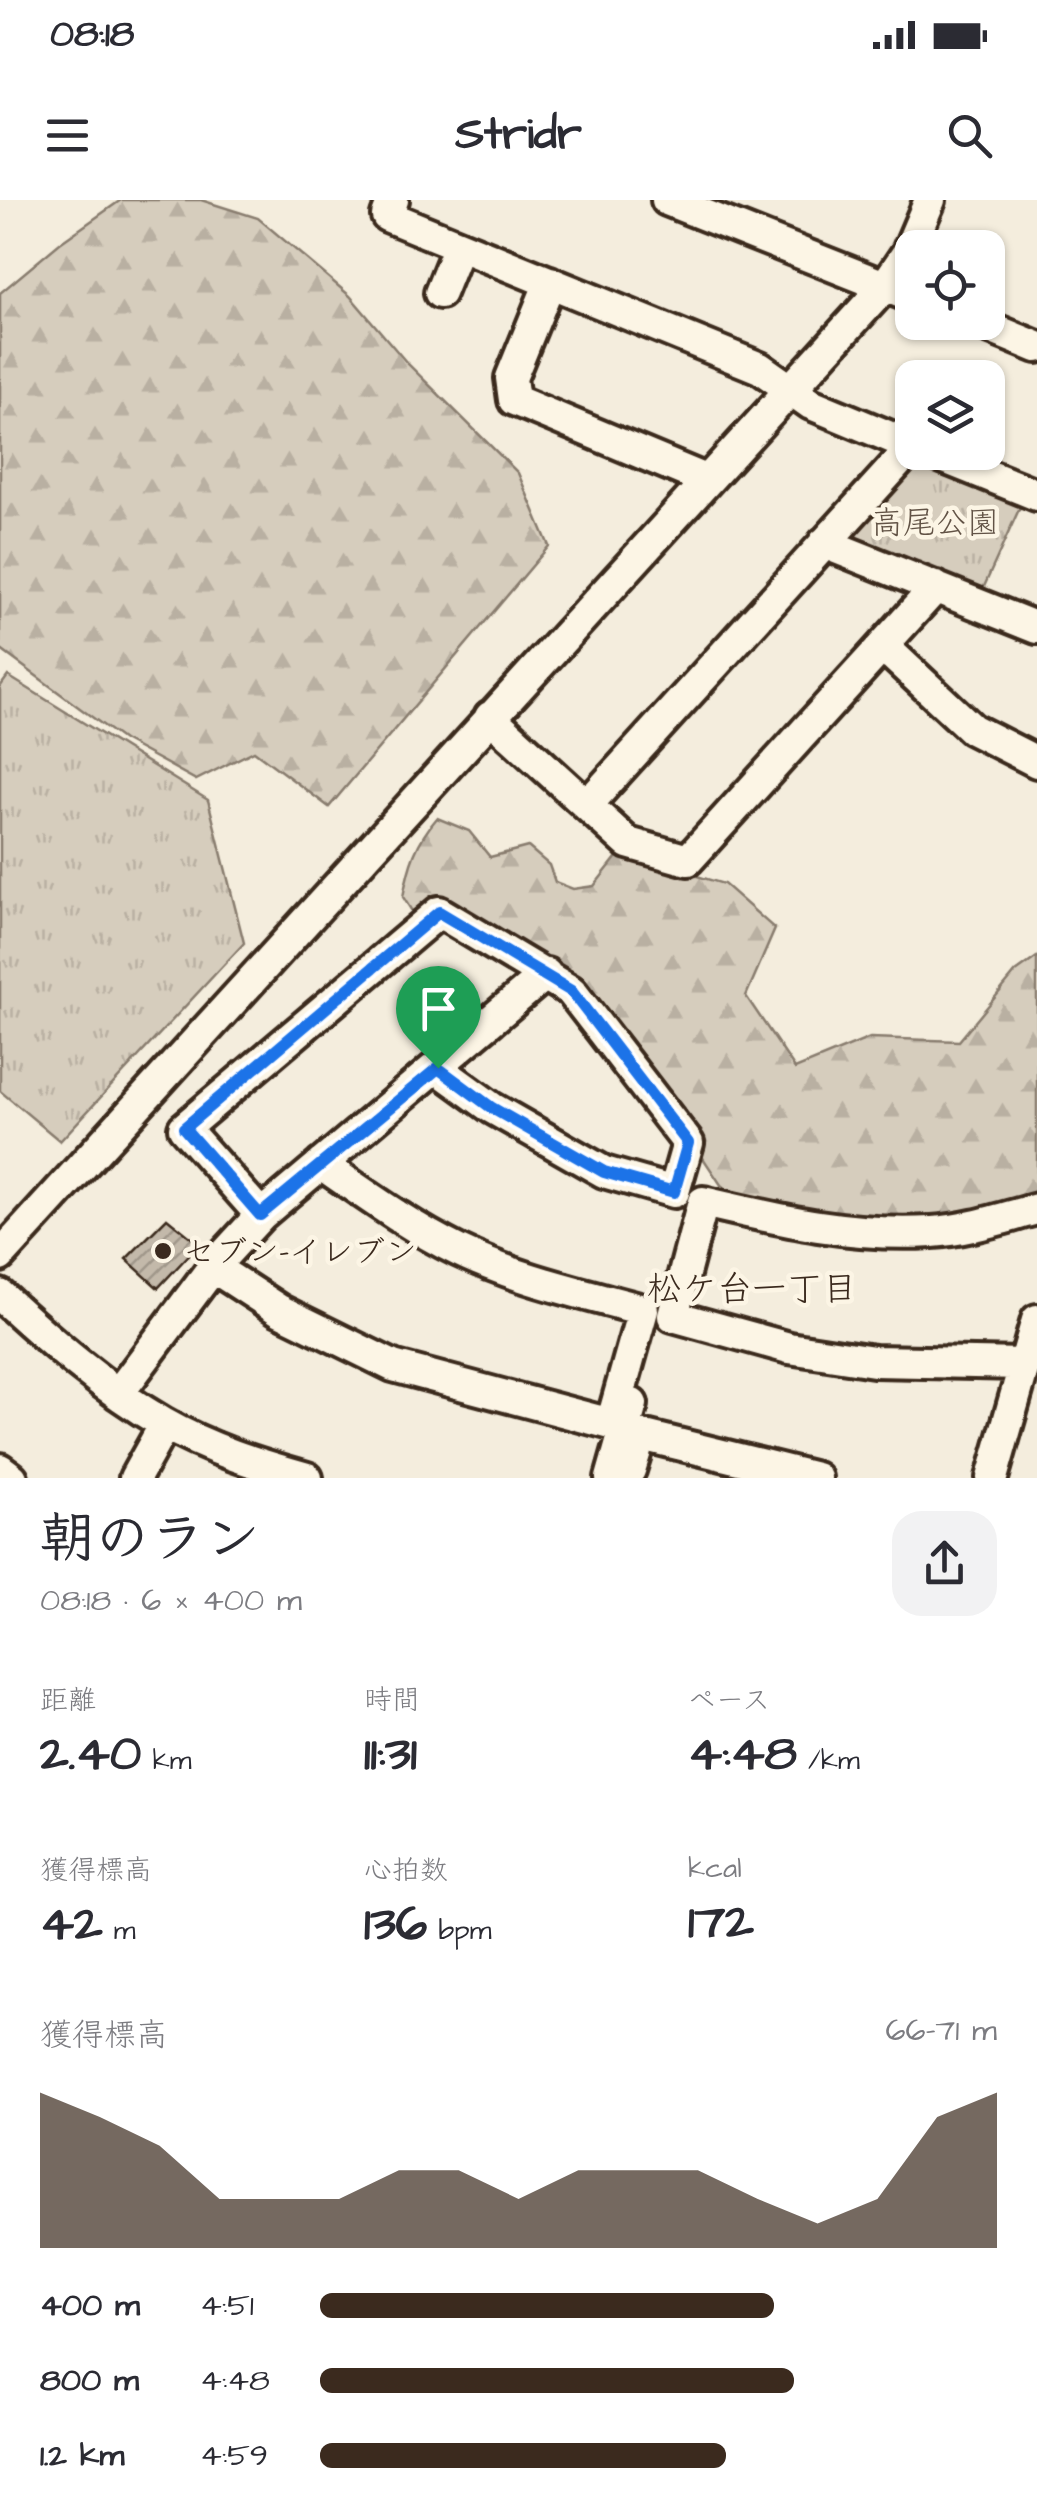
<!DOCTYPE html>
<html lang="ja">
<head>
<meta charset="utf-8">
<style>
	body { margin:0; font-family:"Architects Daughter","Klee One",sans-serif; background:#f2f2f3; color:#2b2b33; height:100vh; display:flex; flex-direction:column; font-size:38px; white-space:nowrap }
	* { box-sizing:border-box; margin:0 }
	p { font-size:32px; color:#7c7c81 }
	.icon { flex:none; width:55px; height:55px; fill:none; stroke:currentColor; stroke-width:2; stroke-linecap:round; stroke-linejoin:round }
	.map { position:relative; height:1278px; overflow:hidden }
	.side { display:flex; flex-direction:column; background:#fff; flex:1 }
	.side>* { flex:none }
	.buttons { position:absolute; left:895px; top:30px; display:grid; gap:20px }
	.buttons a { display:grid; place-items:center; width:110px; height:110px; border-radius:20px; background:#fff; box-shadow:0 2px 8px #0004; font-size:50px }
	.pin { position:absolute; display:grid; place-items:center; width:85px; height:85px; color:#fff; margin:-102px -42px; border-radius:50% 50% 50% 0; rotate:-45deg; box-shadow:0 0 10px #0007 }
	.pin .icon { rotate:45deg }
	.round { display:grid; place-items:center; flex:none; width:105px; height:105px; border-radius:30px; background:#f2f2f3 }
	.head { display:flex; align-items:center; justify-content:space-between; height:170px; padding:0 40px }
	h1 { font-size:55px; font-weight:700; line-height:75px }
	.stats { display:grid; grid-template-columns:repeat(3,1fr); gap:15px; height:170px; padding:10px 40px }
	.stats div { display:grid; align-content:center }
	.stats b { font-size:50px; font-weight:700 }
	.stats small { font-size:28px; font-weight:400 }
	.stats p { font-size:28px }
	.chart { height:280px; padding:20px 40px }
	.chart p { display:flex; justify-content:space-between }
	.chart svg { width:100%; height:180px; margin-top:10px; fill:#3b2a1e; opacity:.7 }
	ul { padding:0 40px; list-style:none; font-size:32px }
	li { display:grid; grid-template-columns:160px 120px 1fr; align-items:center; height:75px }
	li i { height:25px; border-radius:12px; background:#3b2a1e }
	.status { display:flex; justify-content:space-between; align-items:center; height:70px; padding:0 50px; background:#fff; direction:ltr }
	.status svg { height:28px; fill:currentColor }
	header { display:flex; justify-content:space-between; align-items:center; height:130px; padding:0 40px; background:#fff; font-size:45px; font-weight:700 }
	.map>svg:first-child { display:block }
</style>
</head>
<body>
<div class="status"><b>08:18</b><svg viewBox="0 0 49 12"><path d="M0 12V9h3v3zM5 12V6h3v6zM10 12V3h3v9zM15 12V0h3v12zM26 1h20v11H26zM47 4h2v5h-2z"/></svg></div>
<header><svg class="icon" aria-label="menu" viewBox="0 0 24 24"><path d="M4 6h16M4 12h16M4 18h16"/></svg>Stridr<svg class="icon" aria-label="search" viewBox="0 0 24 24"><circle cx="10" cy="10" r="6"/><path d="M15 15l6 6"/></svg></header>
<div class="map">
<svg width="1037" height="1278" viewBox="0 0 1037 1278">
	<defs>
		<pattern id="forest-firs" width="22" height="20" patternUnits="userSpaceOnUse" patternTransform="scale(2.5)"><rect width="22" height="20" fill="#d6cdbd"/><path d="M5 1l3.5 6h-7zM16 11l3.5 6h-7z" fill="#b9b0a2"/></pattern>
		<pattern id="park-tufts" width="24" height="20" patternUnits="userSpaceOnUse" patternTransform="scale(2.5)"><rect width="24" height="20" fill="#d6cdbd"/><path d="M3 7l-1-3M5 7V3M7 7l1-3M15 17l-1-3M17 17v-4M19 17l1-3" fill="none" stroke="#b9b0a2"/></pattern>
		<pattern id="building-hatch" width="6" height="6" patternUnits="userSpaceOnUse" patternTransform="scale(2.5)"><rect width="6" height="6" fill="#c3b9aa"/><path d="M-1 1l2-2M0 6l6-6M5 7l2-2" fill="none" stroke="#a0978a"/></pattern>
	</defs>
	<rect width="100%" height="100%" fill="#f4eddd"/>
	<filter id="ink" filterUnits="userSpaceOnUse"><feTurbulence type="fractalNoise" baseFrequency=".01" numOctaves="2"/><feDisplacementMap in="SourceGraphic" scale="20" xChannelSelector="R" yChannelSelector="G"/><feConvolveMatrix kernelMatrix="1 2 1 2 8 2 1 2 1" color-interpolation-filters="sRGB"/></filter>
	<g filter="url(#ink)">
		<!-- forest -->
		<path fill="url(#forest-firs)" stroke="#887c6e" stroke-width="2.5" d="M121 0H201L258 18 350 96 407 163 518 273 549 346 329 607 254 551 196 580 123 540 0 449V93L60 43Z
			M437 618 469 631 490 657 528 647 549 665 555 682 573 689 594 686 620 653 724 684 775 729 746 796 795 869 870 838 959 841 1016 772 1037 757V1001L916 1024 744 1004 721 985 642 866 577 777 432 706 413 713 403 697C409 665 416 642 437 618Z"/>
		<!-- park -->
		<path fill="url(#park-tufts)" stroke="#887c6e" stroke-width="2.5" d="M913 253 1025 296 978 400 829 342Z
			M8 476 208 600 244 743 60 941 0 891V487Z"/>
		<!-- building -->
		<path fill="url(#building-hatch)" stroke="#3b2a1e" stroke-width="2.5" d="M167 1018 199 1044 158 1088 126 1059Z"/>
		<g fill="none" stroke-linecap="round" stroke-linejoin="round">
			<defs>
				<path id="minor" d="M393 0 387 16 760 168 811 204 912 246
					M667 0 912 97
					M550 82 511 178 514 200 706 280
					M440 93 459 46
					M976 122 1037 147
					M930 252 1037 295
					M824 343 1037 428
					M883 446 972 529 1037 562
					M490 517 628 643 688 660 936 387
					M588 604 912 247
					M261 1015 184 928 439 712 571 791 688 943 674 992 604 972 492 908 437 868
					M0 1056 885 86 908 52 930 0
					M213 1067 279 1110 393 1166 611 1224 643 1110C581 1093 517 1079 459 1051 410 1027 366 995 321 964
					M0 1095C51 1142 103 1188 163 1223 208 1249 257 1264 307 1278
					M1024 1164 874 1161 789 1148 673 1116 703 1002C780 1020 851 1037 932 1032 967 1030 1003 1018 1037 1009
					M118 1194 213 1067 261 1015 546 774
					M0 1269 12 1278
					M630 1270 641 1235 816 1278
					M135 1278 165 1224
					M611 1278 632 1204
					M992 1278 1037 1120"/>
			</defs>
			<!-- minor casing -->
			<use href="#minor" stroke="#3b2a1e" stroke-width="38"/>
			<!-- minor -->
			<use href="#minor" stroke="#fcf5e5" stroke-width="30"/>
		</g>
	</g>
	<g fill="none" stroke-linecap="round" stroke-linejoin="round" filter="url(#ink)">
		<defs>
			<path id="route" d="M439 712 571 791 688 943 674 992 604 972 492 908 438 868 260 1015 184 928Z"/>
		</defs>
		<!-- route casing -->
		<use href="#route" stroke="#fff" stroke-width="20"/>
		<!-- route -->
		<use href="#route" stroke="#1a73e8" stroke-width="12"/>
	</g>
	<!-- markers -->
	<circle fill="#3b2a1e" stroke="#fcf5e5" stroke-width="4" cx="163" cy="1051" r="10"/>
	<g text-anchor="middle" stroke-width="9" stroke-linejoin="round" paint-order="stroke">
		<!-- park labels -->
		<g font-size="32" fill="#625346" stroke="#fcf5e5">
			<text x="935" y="333">高尾公園</text>
		</g>
		<!-- poi labels -->
		<g font-size="32" fill="#3b2a1e" stroke="#fcf5e5" text-anchor="start">
			<text x="183" y="1062">セブン-イレブン</text>
		</g>
		<!-- neighbourhood labels -->
		<g font-size="35" fill="#3b2a1e" stroke="#fcf5e5">
			<text x="752" y="1100">松ケ台一丁目</text>
		</g>
	</g>
</svg>
<div class="buttons">
<a><svg class="icon" aria-label="locate" viewBox="0 0 24 24"><circle cx="12" cy="12" r="6"/><path d="M12 2v4M12 18v4M2 12h4M18 12h4"/></svg></a>
<a><svg class="icon" aria-label="layers" viewBox="0 0 24 24"><path d="M12 4l9 5-9 5-9-5zM3 14l9 5 9-5"/></svg></a>
</div>
<div class="pin" style="left:438px;top:868px;background:#1e9e55"><svg class="icon" aria-label="arrive" viewBox="0 0 24 24"><path d="M6 21V4h12l-3 4 3 4H6"/></svg></div>
</div>
<section class="side">
<div class="head"><div><h1>朝のラン</h1><p>08:18 · 6 × 400 m</p></div><a class="round"><svg class="icon" aria-label="share" viewBox="0 0 24 24"><path d="M12 15V3M7 8l5-5 5 5M5 13v7h14v-7"/></svg></a></div>
<div class="stats">
<div><p>距離</p><b>2.40<small> km</small></b></div>
<div><p>時間</p><b>11:31</b></div>
<div><p>ペース</p><b>4:48<small> /km</small></b></div>
</div>
<div class="stats">
<div><p>獲得標高</p><b>42<small> m</small></b></div>
<div><p>心拍数</p><b>136<small> bpm</small></b></div>
<div><p>kcal</p><b>172</b></div>
</div>
<div class="chart"><p><span>獲得標高</span>66–71 m</p>
<svg viewBox="0 0 160 44" preserveAspectRatio="none"><path d="M0 44V6L10 12L20 19L30 32L40 32L50 32L60 25L70 25L80 32L90 25L100 25L110 25L120 32L130 38L140 32L150 12L160 6V44z"/></svg>
</div>
<ul>
<li><b>400 m</b>4:51<i style="width:67%"></i></li>
<li><b>800 m</b>4:48<i style="width:70%"></i></li>
<li><b>1.2 km</b>4:59<i style="width:60%"></i></li>
</ul>
</section>
</body>
</html>
